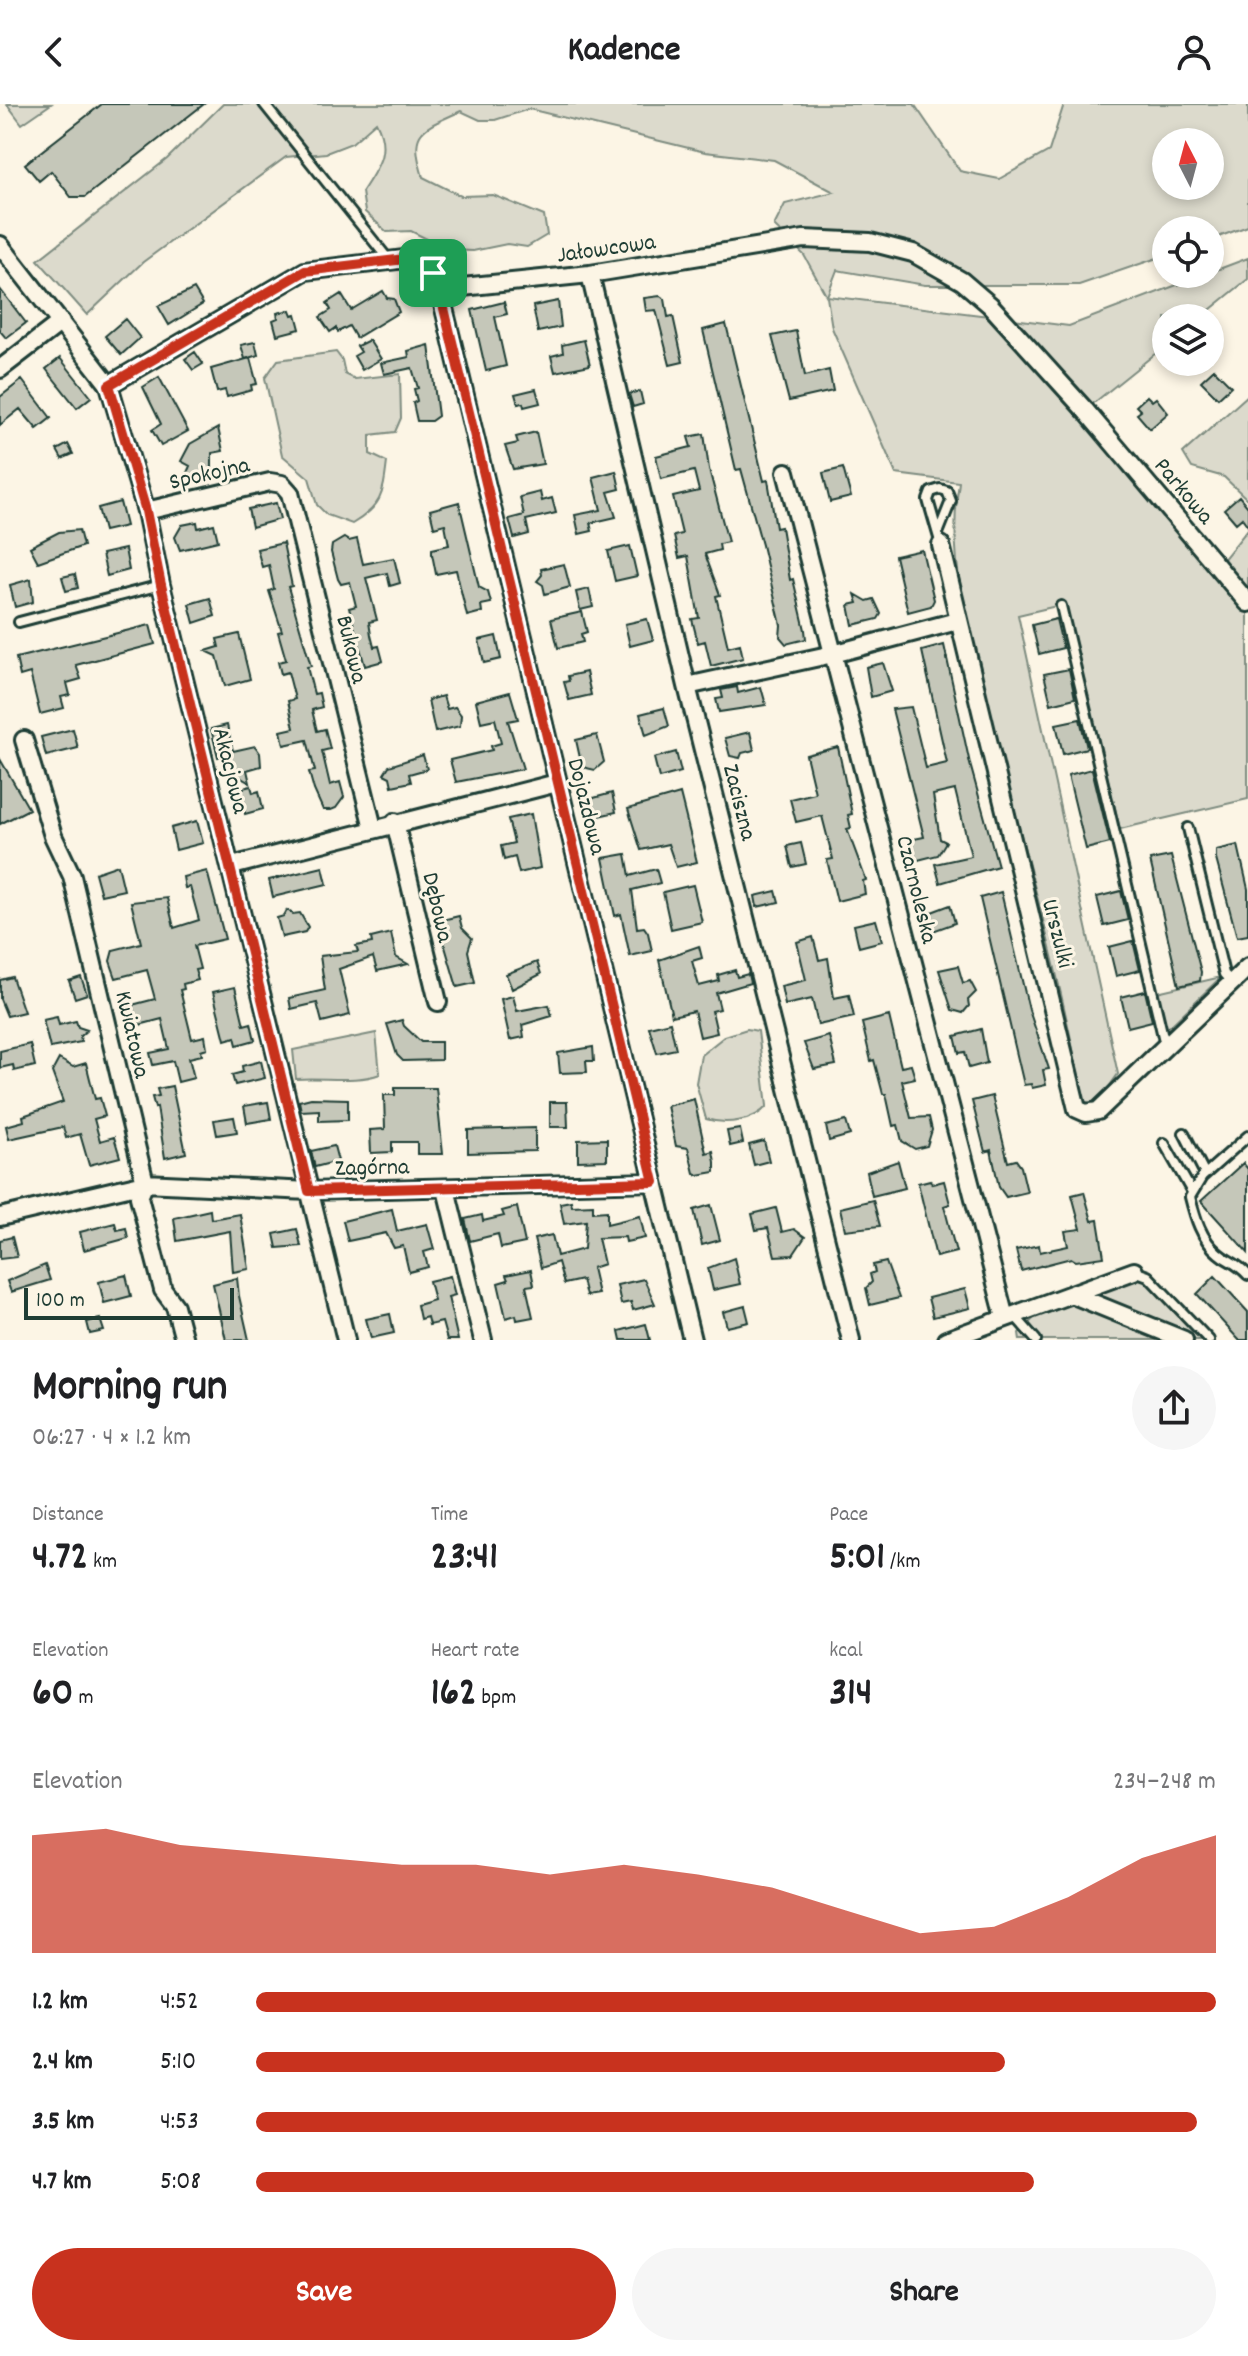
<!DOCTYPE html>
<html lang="en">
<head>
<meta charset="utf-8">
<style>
	body { margin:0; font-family:Dekko,sans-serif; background:#f6f6f6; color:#202124; height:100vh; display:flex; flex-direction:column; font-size:30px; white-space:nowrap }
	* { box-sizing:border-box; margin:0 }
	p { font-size:26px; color:#757577 }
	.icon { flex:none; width:44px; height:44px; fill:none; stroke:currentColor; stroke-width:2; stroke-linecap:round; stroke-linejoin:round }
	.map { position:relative; height:1236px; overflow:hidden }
	.drawer { display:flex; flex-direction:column; background:#fff; flex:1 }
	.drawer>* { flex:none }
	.needle { width:52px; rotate:354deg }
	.tools { position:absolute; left:1152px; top:24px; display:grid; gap:16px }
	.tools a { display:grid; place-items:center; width:72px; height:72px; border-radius:50%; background:#fff; box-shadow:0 4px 12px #0003; font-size:40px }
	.scale { position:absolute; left:24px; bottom:20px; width:210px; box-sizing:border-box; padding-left:8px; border:4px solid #1f3d34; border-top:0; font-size:22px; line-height:28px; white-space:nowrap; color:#1f3d34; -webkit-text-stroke:6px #fcf5e5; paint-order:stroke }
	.pin { position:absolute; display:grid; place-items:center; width:68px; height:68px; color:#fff; margin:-34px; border-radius:16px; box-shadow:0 4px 12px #0006 }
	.round { display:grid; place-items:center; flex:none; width:84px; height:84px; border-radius:42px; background:#f6f6f6 }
	.summary { display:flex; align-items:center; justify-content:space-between; height:136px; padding:0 32px }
	h1 { font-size:44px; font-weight:700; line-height:60px }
	.stats { display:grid; grid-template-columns:repeat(3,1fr); gap:12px; height:136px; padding:8px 32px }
	.stats div { display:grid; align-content:center }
	.stats b { font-size:40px; font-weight:700 }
	.stats small { font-size:22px; font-weight:400 }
	.stats p { font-size:22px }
	.chart { height:224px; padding:16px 32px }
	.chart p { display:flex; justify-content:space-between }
	.chart svg { width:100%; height:144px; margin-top:8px; fill:#c8321e; opacity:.7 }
	.action { display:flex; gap:16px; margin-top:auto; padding:16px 32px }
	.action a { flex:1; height:92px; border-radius:48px; background:#c8321e; color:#fff; font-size:32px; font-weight:700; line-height:92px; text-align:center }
	.action a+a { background:#f6f6f6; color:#202124 }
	ul { padding:0 32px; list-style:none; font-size:26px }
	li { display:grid; grid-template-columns:128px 96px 1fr; align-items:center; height:60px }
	li i { height:20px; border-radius:10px; background:#c8321e }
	header { display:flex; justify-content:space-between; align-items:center; height:104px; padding:0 32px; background:#fff; font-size:36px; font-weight:700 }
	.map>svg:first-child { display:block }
</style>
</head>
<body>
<header><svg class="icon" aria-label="back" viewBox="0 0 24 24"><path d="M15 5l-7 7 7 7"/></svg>Kadence<svg class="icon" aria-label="person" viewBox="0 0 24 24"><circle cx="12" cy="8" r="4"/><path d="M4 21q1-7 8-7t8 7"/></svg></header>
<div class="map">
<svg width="1248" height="1236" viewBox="0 0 1248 1236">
	<rect width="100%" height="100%" fill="#fcf5e5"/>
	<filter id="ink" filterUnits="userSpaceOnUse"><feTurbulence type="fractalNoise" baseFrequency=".0125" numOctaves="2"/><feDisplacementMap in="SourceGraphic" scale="16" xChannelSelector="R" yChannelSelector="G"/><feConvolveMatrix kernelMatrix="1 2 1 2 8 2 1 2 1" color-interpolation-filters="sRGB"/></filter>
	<g filter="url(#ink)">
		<!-- green -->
		<path fill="#dcdacc" stroke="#7e8c80" stroke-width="2" fill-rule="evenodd" d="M7 0H51L22 20Z
			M223 0H914L960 67 999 75 1049 47 1064 0H1248V122L1210 136V126H1166V151L1079 181H925L837 166 827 192 1069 222 1248 154V175L1200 214H1166V241L1085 306 1223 456 1248 425V695L1120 725 1065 500 1018 511 1118 970 1096 1001 1083 997C1062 879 1029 763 999 647 978 564 944 464 959 378L896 370 832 224 827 193 804 151 774 122 785 100 834 88 774 56 705 48 529 5 495 16H480L461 7C420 26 409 26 423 73L461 92 493 91 544 112 547 131 527 143 507 140 473 147 449 146 411 127 387 128 365 108 362 88C378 63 391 47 376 18L352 39 326 49 286 53 143 158 87 211 38 156 167 55ZM1166 38H1210V82H1166Z
			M336 248 342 256 345 270 355 275 400 270 401 314 395 328 370 331V350L387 358C383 391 382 402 352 420L327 411 317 401 309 374 282 351 265 274 278 256Z
			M1248 291V396L1224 373 1192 364 1183 349Z
			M1221 873 1167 925 1157 888Z
			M747 925 758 927 767 1002C754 1018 725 1021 706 1015L696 979 701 951 725 932Z
			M376 929 380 970C357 979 323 973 296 975L293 946Z
			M1148 1168 1211 1236H1020L1019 1229 1040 1208Z"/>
		<!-- building -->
		<path fill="#c5c7b9" stroke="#1f3d34" stroke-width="2" d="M102 0H204L85 93H71L51 67 39 77 25 60Z
			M0 185 26 219 6 234 0 227Z
			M194 185 203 200 169 221 158 202Z
			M383 187 387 194 394 195 399 208 356 234 349 222 338 228 336 224 330 228 320 213 331 206 327 199 341 190 351 206Z
			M660 192 665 195 668 213 673 212 683 258 670 261 656 206 646 207 644 194Z
			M558 197 561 223 538 228 533 202Z
			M504 198 507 210 495 213 506 262 486 267 472 206Z
			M290 206 292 211 296 210 300 225 277 231 273 216 278 214 277 209Z
			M125 215 140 234 121 251 105 232Z
			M726 220 764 377 768 376 776 424 781 423 790 476 793 475 805 526 806 535 786 540 780 533 781 521 762 441 741 365 736 366 703 226Z
			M796 227 805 272 829 266 833 287 789 297 772 232Z
			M369 236 381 255 362 266 354 252 361 248 357 242Z
			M584 236 590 261 555 268 551 252 563 249 562 241Z
			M255 238 258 251 245 255 241 241Z
			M429 241 438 312 431 317H417L413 299 417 297 414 285 418 284 412 264 384 270 381 259 409 253 408 247Z
			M195 248 203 260 193 266 185 255Z
			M60 254 91 293 77 304 46 265Z
			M250 254 257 280 251 281 252 286 227 293 225 286 217 288 211 265Z
			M1214 265 1231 282 1218 294 1201 277Z
			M159 273 188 327 161 342 152 326 161 320 143 283Z
			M22 276 51 314 37 325 20 305 0 321V293Z
			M536 285 540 299 524 303 523 299 518 300 515 290Z
			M640 287 643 300 633 303 629 290Z
			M1147 292 1152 297 1156 294 1168 309 1150 325 1137 310 1141 307 1136 302Z
			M218 324 223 347 212 349V369L192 375 186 371 190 362 181 357 190 340Z
			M536 328 543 360 513 365 505 342 518 339 516 333Z
			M704 330 709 365 728 438 719 440 720 446 705 450 720 491 716 492 728 543 740 540 743 554 711 562 705 537 698 539 692 515 699 514 688 452 679 454 674 432 682 430 673 393 699 387 694 367 661 375 656 352 691 343 688 333Z
			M68 340 73 350 62 355 57 346Z
			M843 364 851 393 830 398 823 369Z
			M616 367 620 385 608 388 616 413 590 419 592 427 579 430 575 411 601 406 593 373Z
			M540 388 542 397 552 394 556 409 526 416 529 430 514 434 509 415 524 411 520 393Z
			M1239 392 1248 403V422L1242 414 1236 419 1224 405Z
			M120 398 126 422 104 427 98 404Z
			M459 398 479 483 488 488 491 499 481 501 482 508 467 512 456 466 436 470 432 450V445L449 441 445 420 434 423 430 406Z
			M276 399 280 415 252 423 248 405Z
			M197 418 198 424 214 420 218 437 180 446 175 433 182 421Z
			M79 426 83 442 38 458 30 443 59 428Z
			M344 434 349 437 357 435 363 460 394 454 400 479 390 482 387 469 366 474 377 516 369 518 371 531 374 543 379 542 383 557 365 562 349 504 356 502 350 478 341 480 338 475 331 448 332 441Z
			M283 439 292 482 288 483 311 562 307 563 314 590 319 589 322 603 312 606 317 627 325 625 330 645 322 647 330 681 340 678 344 693 336 704 331 706H323L314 686 309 668 315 667 307 636 284 641 281 627 294 624 288 597 295 595 288 568 281 570 278 558 286 556 278 528 282 527 269 487 274 485 269 461 262 463 257 445Z
			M630 442 637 472 615 477 608 447Z
			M125 445 129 466 107 472 102 450Z
			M922 446 934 496 931 502 908 508 895 452Z
			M564 460 570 483 545 490 543 481 537 477 542 471 541 465Z
			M75 470 78 484 66 487 62 473Z
			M31 475 33 498 15 503 10 481Z
			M589 485 593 503 580 506 576 488Z
			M855 490 867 497 874 495 881 510 878 515 853 521 849 501 858 499Z
			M210 494 215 512 194 519 189 500Z
			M582 508 587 528 581 530 583 538 558 544 551 515Z
			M647 515 653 536 630 542 625 520Z
			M1056 515 1063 544 1039 550 1032 521Z
			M150 521 155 540 76 561 81 575 67 579 70 591 61 593 64 604 40 610 30 569 20 572 16 554Z
			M239 530 250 575 225 582 217 552 206 547 219 543 217 535Z
			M496 532 501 555 484 559 479 536Z
			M944 541 970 660 998 762 940 779 935 760 971 752 955 686 933 691 940 735 946 738 938 751 914 757 909 736 924 733 892 605 911 603 926 664 947 659 922 547Z
			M883 559 892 587 871 593 866 563Z
			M1069 565 1075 594 1051 600 1044 570Z
			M586 568 591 591 569 596 564 578 569 577 568 572Z
			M737 583 738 589 761 583 766 601 719 608 716 595 723 594 721 586Z
			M510 588 518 615 508 617 523 665 456 678 450 656 492 646 491 642 501 639 495 615 481 618 476 597Z
			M443 592 447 605 455 603 461 611 460 622 435 628 428 596Z
			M664 604 669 622 646 631 640 610Z
			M1080 615 1087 644 1063 650 1056 620Z
			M227 621 233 647 255 642 260 649 261 662 247 666 250 679 231 668 226 651 218 653 211 625Z
			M73 625 78 644 46 652 41 633Z
			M750 628 754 646 742 649 740 654 730 652 725 634Z
			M597 631 604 658 595 666 582 663 576 636Z
			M838 643 852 710 848 711 851 724 847 725 866 776 863 777 865 790 837 797 827 756 833 755 822 712 796 718 790 695 815 689 806 651Z
			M676 648 681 668 659 674 654 654Z
			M423 651 427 665 409 670 411 678 392 682 390 673 384 670 389 662Z
			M0 655 29 705 0 720Z
			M1092 665 1110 739 1086 745 1068 671Z
			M251 682 253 689 259 687 263 705 245 710 239 685Z
			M612 689 616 708 594 713 590 695Z
			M680 690 697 758 676 763 668 740 641 746 628 705Z
			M531 710 540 764 519 769 515 753 504 756 501 742 514 739 508 715Z
			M197 717 203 739 176 746 171 724Z
			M801 739 806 760 792 763 787 742Z
			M1238 741 1248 785V831L1237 833 1216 755V746Z
			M626 750 630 772 656 765 660 779 632 786 637 824 644 823 648 829 652 847 630 852 621 810 615 812 603 754Z
			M1171 752 1201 868 1200 877 1179 882 1150 756Z
			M118 761 124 786 101 791 95 769Z
			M323 763 327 780 273 793 269 776Z
			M207 767 225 835 194 842 200 865 195 866 198 876 183 880 184 885 180 886 192 935 205 932 207 944 201 946 202 951 189 954 194 974 178 978 173 957 153 961 150 949 169 945 162 915 139 921 135 913 132 901 155 895 147 866 116 874 110 857 113 846 141 839 131 798 167 794 174 824 199 816 190 783 185 784 183 773Z
			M693 781 702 818 671 825 663 788Z
			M776 787 779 798 757 803 755 792Z
			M1121 787 1128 816 1104 822 1097 793Z
			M1001 788 1029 906 1049 965 1043 966 1046 981 1032 984 1031 980 1024 981 980 794Z
			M950 801 955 819 933 827 929 809Z
			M287 806 293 810 300 809 308 823 305 828 282 833 277 814 284 812Z
			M459 812 462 824 472 834 468 847 475 879 457 883 441 829 445 828 442 816Z
			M876 816 882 837 859 843 854 821Z
			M391 829 396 853 408 860 377 867 373 853 339 865 350 911 322 918 317 899 291 905 289 894 325 886 320 852 358 848 356 842 372 839 371 834Z
			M813 833 819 856 828 854 834 894 849 891 854 913 818 921 812 895 785 901 781 882 806 876 797 838Z
			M1133 837 1140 866 1116 872 1109 843Z
			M699 842 702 854 692 857 699 882 719 877 718 871 735 866 737 873 748 870 750 879 716 889 720 905 712 907 717 929 700 933 694 907 672 912 659 856Z
			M537 858 541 870 512 885 506 870Z
			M958 862 963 879 970 877 976 888 968 896 969 902 963 909 952 906 939 866Z
			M12 873 24 908 7 912 0 895V876Z
			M81 873 87 890 75 894 69 877Z
			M235 883 244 921 251 919 255 936 237 941 235 933 225 936 213 888Z
			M1145 887 1152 917 1128 923 1121 893Z
			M513 892 517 907 549 901 552 912 522 921 524 933 510 936 501 895Z
			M889 912 901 963 911 961 915 974 902 977 911 1014 929 1013 932 1026 927 1042 915 1045 902 1037 898 1021 893 1022 886 990H883L874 956 871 957 862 919Z
			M57 913 59 921 76 917 78 923 87 926 80 932 81 938 50 944 43 916Z
			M402 916 404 922 421 938H441V956L403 957 397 951 387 920Z
			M670 918 676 945 657 949 649 923Z
			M981 925 987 959 969 964 965 948 959 949 955 932Z
			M829 932 836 961 814 965 804 939Z
			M30 940 35 962 14 967 13 961 0 964V947Z
			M593 943 594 957H586L587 968 560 969 558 949Z
			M59 955 73 963 86 959 95 995 100 994 105 1012 94 1015 100 1037 114 1033 120 1053 89 1061 80 1030 66 1034 63 1023 9 1035 6 1022 24 1017 23 1012 63 998 52 968Z
			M261 957 265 974 235 981 232 971 243 968 242 962Z
			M172 982 186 1049 165 1054 157 1003 155 1004 152 993 159 992 157 985Z
			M395 984H436L443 1050H417V1038H392V1048L371 1049 370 1026 385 1025 384 991H395Z
			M992 992 1008 1058 1016 1056 1021 1063 1027 1088 1006 1093 999 1083 991 1046 985 1048 972 997Z
			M311 994 348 995V1016L319 1017V1006L301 1007 299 997Z
			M694 995 706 1049 713 1047 715 1058V1068L698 1071 694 1069 688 1044 676 1042 667 1002Z
			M268 998 271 1015 247 1019 244 1002Z
			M550 998H567L568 1023H550Z
			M234 1013 237 1028 217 1031 214 1016Z
			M846 1017 850 1031 829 1037 826 1022Z
			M535 1024V1047L468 1049V1026Z
			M740 1025 743 1039 730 1042 727 1027Z
			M607 1035V1056L578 1057V1036Z
			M764 1037 769 1057 754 1061 749 1041Z
			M334 1042 338 1057 315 1063 311 1047Z
			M898 1057 905 1084 872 1092 867 1068Z
			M1243 1059 1248 1065V1149L1201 1097Z
			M930 1076 932 1080 944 1077 950 1100 944 1102 956 1148 936 1153 918 1079Z
			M1084 1088 1092 1117 1098 1116 1104 1153 1076 1157 1071 1154 1021 1167 1016 1146 1039 1141 1040 1148 1068 1142 1065 1127 1081 1125 1072 1091Z
			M873 1096 880 1122 845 1126 840 1104Z
			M571 1097 572 1102 593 1101V1108L607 1107V1120L640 1112 645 1134 626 1138 625 1133 598 1134 604 1160 592 1164 598 1190 586 1192 582 1176 564 1180 558 1158 541 1164 534 1135 552 1131 557 1152 584 1145 586 1117 564 1120 560 1099Z
			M711 1101 720 1136 702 1141 694 1106Z
			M517 1103 525 1139 501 1144 498 1130 470 1137 465 1115 482 1111 483 1117 504 1112 502 1107Z
			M776 1104 782 1128 794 1125 805 1133 793 1151 775 1152 768 1124 756 1126 752 1110Z
			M392 1105 397 1127 427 1120 434 1145 424 1148 428 1163 409 1168 403 1142 394 1144 386 1129 348 1137 343 1117Z
			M210 1106 211 1115 240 1110 249 1165 233 1168 230 1127 177 1137 174 1114Z
			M115 1119 117 1126 126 1124 128 1134 84 1146 80 1128Z
			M297 1125 301 1142 277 1144 274 1130Z
			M12 1133 17 1153 0 1155V1136Z
			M734 1154 740 1180 713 1186 708 1164Z
			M886 1158 899 1194 870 1201 866 1184 872 1178 870 1170 875 1168 873 1161Z
			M45 1161 50 1176 11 1188 7 1177Z
			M531 1166 534 1181 526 1182 533 1213 517 1216 516 1211 506 1214 498 1179 508 1176 506 1171Z
			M126 1171 131 1192 104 1199 99 1178Z
			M450 1172 455 1191 448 1193 458 1236H447L442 1218 429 1221 427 1213 420 1215 417 1201 434 1196 429 1177Z
			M1215 1172 1248 1208V1236H1239L1197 1190Z
			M237 1174 239 1192 249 1236H226L213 1180Z
			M644 1175 655 1200 633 1206 631 1198 621 1200 617 1181Z
			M965 1185 970 1204 933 1213 928 1194Z
			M745 1202 749 1218 727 1223 723 1208Z
			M390 1210 394 1229 371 1234 366 1215Z
			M100 1215 104 1227 90 1230 87 1218Z
			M646 1220 650 1236H621L619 1227Z"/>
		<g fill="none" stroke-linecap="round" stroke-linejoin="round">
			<defs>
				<path id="lane" d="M264 0 388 155
					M939 427 951 397 947 387 940 385 931 388 928 396 941 441
					M1061 502 1165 941
					M19 518 161 481
					M1188 724 1224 870 1231 878
					M1184 1029 1205 1070
					M1248 1032 1202 1073 1190 1093C1195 1113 1201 1135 1218 1149 1228 1158 1235 1157 1248 1171
					M1164 1039 1192 1088
					M1134 1167 1148 1172 1209 1236
					M1014 1211 1036 1236"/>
				<path id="street" d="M0 141 109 281 146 407 161 481 346 1236
					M590 170 687 582 851 1236
					M443 180 442 196 692 1236
					M0 265 61 218
					M109 281 305 167 405 155C429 159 438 183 462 183L590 170 804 135 870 138 913 149 962 177 990 201 1085 306 1248 499
					M786 368 1005 1214
					M146 407 270 378 282 380 290 389 373 724
					M941 441 1077 1005 1086 1009 1098 1007 1248 863
					M687 582 833 550 957 517
					M24 636 53 732 72 772 145 1079 139 1093 163 1186 175 1202 184 1236
					M395 718 438 898
					M232 762 557 679
					M446 1085 483 1236
					M0 1113 145 1079 309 1087 654 1078
					M1071 1190 1184 1236
					M946 1236 1134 1167"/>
			</defs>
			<!-- lane casing -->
			<use href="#lane" stroke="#1f3d34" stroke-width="14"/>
			<!-- street casing -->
			<use href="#street" stroke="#1f3d34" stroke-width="22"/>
			<!-- lane -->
			<use href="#lane" stroke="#fcf5e5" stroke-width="8"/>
			<!-- street -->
			<use href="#street" stroke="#fcf5e5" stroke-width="16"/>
		</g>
	</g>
	<g fill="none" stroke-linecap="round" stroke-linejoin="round" filter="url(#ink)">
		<defs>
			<path id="route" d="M405 155 424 162 443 180 442 196 654 1078 309 1087 161 481 146 407 109 281 305 167Z"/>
		</defs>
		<!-- route casing -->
		<use href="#route" stroke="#fff" stroke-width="16"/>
		<!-- route -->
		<use href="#route" stroke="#c8321e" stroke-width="10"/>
	</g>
	<g text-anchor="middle" stroke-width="6" stroke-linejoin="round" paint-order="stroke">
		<!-- street labels -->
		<g font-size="24" fill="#1f3d34" stroke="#fcf5e5">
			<text transform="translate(606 143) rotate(-8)" y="8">Jałowcowa</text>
			<text transform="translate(209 368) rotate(-13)" y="8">Spokojna</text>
			<text transform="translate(1185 386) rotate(50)" y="8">Parkowa</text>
			<text transform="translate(353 545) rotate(76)" y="8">Bukowa</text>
			<text transform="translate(232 666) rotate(76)" y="8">Akacjowa</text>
			<text transform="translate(741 698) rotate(76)" y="8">Zaciszna</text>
			<text transform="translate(588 702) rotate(76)" y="8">Dojazdowa</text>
			<text transform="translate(918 785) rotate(76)" y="8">Czarnoleska</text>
			<text transform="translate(439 803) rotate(77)" y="8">Dębowa</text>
			<text transform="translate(1059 829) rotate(76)" y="8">Urszulki</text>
			<text transform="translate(134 930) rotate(77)" y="8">Kwiatowa</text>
			<text transform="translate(372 1062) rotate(-1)" y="8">Zagórna</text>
		</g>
	</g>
</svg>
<div class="tools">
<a><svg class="needle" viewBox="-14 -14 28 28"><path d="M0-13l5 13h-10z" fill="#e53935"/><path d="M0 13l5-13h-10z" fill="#757577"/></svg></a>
<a><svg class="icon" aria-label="locate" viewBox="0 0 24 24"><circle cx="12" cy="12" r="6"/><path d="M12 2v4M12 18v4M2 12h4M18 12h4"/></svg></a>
<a><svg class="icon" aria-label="layers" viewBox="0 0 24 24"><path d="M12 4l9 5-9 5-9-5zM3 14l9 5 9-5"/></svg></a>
</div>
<div class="scale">100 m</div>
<div class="pin" style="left:433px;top:169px;background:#1e9e55"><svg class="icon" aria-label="arrive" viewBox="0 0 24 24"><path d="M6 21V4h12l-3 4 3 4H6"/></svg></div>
</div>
<section class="drawer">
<div class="summary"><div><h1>Morning run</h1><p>06:27 · 4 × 1.2 km</p></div><a class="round"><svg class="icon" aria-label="share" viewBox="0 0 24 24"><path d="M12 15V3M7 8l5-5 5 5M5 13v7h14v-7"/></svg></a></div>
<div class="stats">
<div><p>Distance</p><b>4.72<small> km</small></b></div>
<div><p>Time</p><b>23:41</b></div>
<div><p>Pace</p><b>5:01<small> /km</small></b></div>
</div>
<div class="stats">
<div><p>Elevation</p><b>60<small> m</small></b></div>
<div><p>Heart rate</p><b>162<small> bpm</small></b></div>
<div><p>kcal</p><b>314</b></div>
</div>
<div class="chart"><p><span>Elevation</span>234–248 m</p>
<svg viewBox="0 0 160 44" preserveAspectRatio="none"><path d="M0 44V8L10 6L20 11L30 13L40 15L50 17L60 17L70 20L80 17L90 20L100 24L110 31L120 38L130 36L140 27L150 15L160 8V44z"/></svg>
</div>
<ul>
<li><b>1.2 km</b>4:52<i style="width:100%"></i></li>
<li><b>2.4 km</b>5:10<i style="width:78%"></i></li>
<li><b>3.5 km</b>4:53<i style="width:98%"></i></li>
<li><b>4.7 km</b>5:08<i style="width:81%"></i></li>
</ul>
<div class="action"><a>Save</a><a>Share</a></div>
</section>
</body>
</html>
